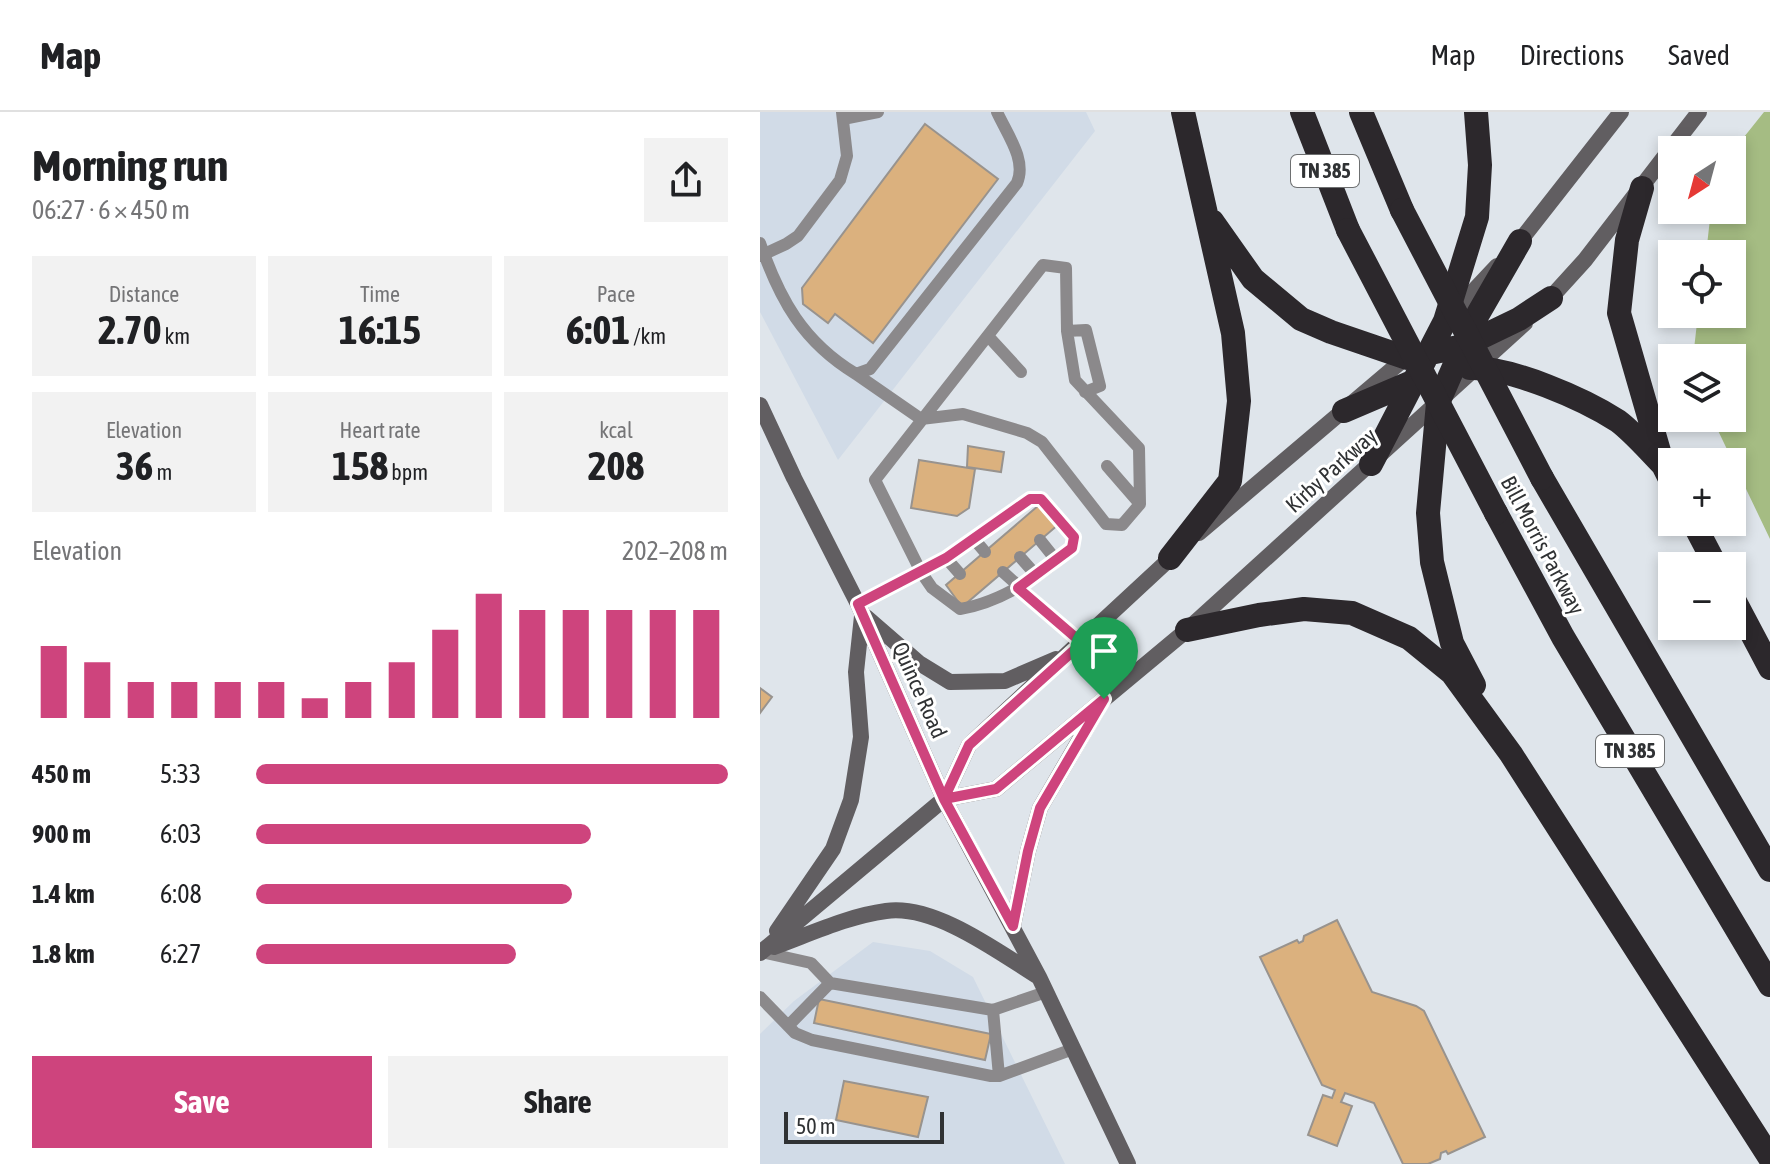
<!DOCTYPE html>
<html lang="en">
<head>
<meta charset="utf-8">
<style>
	body { margin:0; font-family:"Asap Condensed",sans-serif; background:#f2f2f2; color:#202124; height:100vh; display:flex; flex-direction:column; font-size:30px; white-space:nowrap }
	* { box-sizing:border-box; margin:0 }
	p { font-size:26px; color:#757577 }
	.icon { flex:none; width:44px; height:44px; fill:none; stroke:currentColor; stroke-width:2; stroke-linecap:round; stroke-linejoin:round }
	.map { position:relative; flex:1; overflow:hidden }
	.drawer { display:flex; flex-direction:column; background:#fff; width:760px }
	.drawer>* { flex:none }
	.needle { width:52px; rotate:216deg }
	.fabs { position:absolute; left:898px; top:24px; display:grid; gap:16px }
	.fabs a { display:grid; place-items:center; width:88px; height:88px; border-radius:0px; background:#fff; box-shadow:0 4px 12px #0003; font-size:40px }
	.scale { position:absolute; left:24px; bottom:20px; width:160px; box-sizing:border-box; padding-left:8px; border:4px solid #303234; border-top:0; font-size:22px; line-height:28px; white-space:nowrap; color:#303234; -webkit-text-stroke:6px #fff; paint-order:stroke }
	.pin { position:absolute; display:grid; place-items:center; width:68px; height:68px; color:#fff; margin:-82px -34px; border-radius:50% 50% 50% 0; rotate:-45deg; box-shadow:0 0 8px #0007 }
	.pin .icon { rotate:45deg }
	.round { display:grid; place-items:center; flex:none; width:84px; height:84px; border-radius:0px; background:#f2f2f2 }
	.head { display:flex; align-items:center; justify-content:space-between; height:136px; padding:0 32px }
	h1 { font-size:44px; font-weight:700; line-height:60px }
	.metrics { display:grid; grid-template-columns:repeat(3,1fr); gap:12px; height:136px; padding:8px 32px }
	.metrics div { display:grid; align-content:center; border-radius:0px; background:#f2f2f2; text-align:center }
	.metrics b { font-size:40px; font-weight:700 }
	.metrics small { font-size:22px; font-weight:400 }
	.metrics p { font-size:22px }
	.chart { height:224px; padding:16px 32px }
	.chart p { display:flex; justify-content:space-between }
	.chart svg { width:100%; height:144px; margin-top:8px; stroke:#ce447d; stroke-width:6 }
	.primary-button { display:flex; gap:16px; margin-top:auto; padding:16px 32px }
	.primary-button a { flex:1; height:92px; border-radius:0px; background:#ce447d; color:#fff; font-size:32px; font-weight:700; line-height:92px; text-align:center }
	.primary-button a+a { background:#f2f2f2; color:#202124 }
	ul { padding:0 32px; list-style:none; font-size:26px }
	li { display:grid; grid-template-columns:128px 96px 1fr; align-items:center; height:60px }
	li i { height:20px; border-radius:10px; background:#ce447d }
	header { display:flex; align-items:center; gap:48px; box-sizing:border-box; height:112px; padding:0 40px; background:#fff; border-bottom:2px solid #e0e0e0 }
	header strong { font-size:38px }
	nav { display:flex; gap:44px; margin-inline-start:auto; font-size:28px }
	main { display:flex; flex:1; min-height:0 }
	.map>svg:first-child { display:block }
</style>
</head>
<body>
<header>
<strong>Map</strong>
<nav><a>Map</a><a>Directions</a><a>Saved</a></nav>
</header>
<main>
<section class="drawer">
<div class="head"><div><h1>Morning run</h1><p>06:27 · 6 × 450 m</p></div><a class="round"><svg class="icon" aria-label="share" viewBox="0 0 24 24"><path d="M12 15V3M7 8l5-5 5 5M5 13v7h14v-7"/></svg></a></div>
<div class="metrics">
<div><p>Distance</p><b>2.70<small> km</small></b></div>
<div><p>Time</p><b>16:15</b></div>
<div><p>Pace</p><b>6:01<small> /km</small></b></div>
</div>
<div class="metrics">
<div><p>Elevation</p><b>36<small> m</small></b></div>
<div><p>Heart rate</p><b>158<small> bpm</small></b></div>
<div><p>kcal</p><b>208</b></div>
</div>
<div class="chart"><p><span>Elevation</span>202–208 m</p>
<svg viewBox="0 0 160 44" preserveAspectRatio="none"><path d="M5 44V22M15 44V27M25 44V33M35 44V33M45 44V33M55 44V33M65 44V38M75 44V33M85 44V27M95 44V17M105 44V6M115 44V11M125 44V11M135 44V11M145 44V11M155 44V11"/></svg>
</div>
<ul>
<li><b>450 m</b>5:33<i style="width:100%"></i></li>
<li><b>900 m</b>6:03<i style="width:71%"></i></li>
<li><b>1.4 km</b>6:08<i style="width:67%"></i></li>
<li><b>1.8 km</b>6:27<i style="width:55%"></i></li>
</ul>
<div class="primary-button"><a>Save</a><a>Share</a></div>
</section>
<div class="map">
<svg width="1010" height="1052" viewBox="0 0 1010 1052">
	<rect width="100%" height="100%" fill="#dfe5eb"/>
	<!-- built -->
	<path fill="#d1dbe7" d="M0 0H326L335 19 78 348 0 200Z
		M113 830 170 839 213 865 305 1052H0V922L34 889Z"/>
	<!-- green -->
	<path fill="#a5bc83" d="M1004 0H1010V427L952 306H972V246H933L938 202H972V142H946L951 98H972V40Z"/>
	<!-- building -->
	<path fill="#dbb17e" stroke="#98938e" stroke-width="2" d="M165 12 238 67 113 231 75 202 68 211 43 192 42 176Z
		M208 334 244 340 241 360 207 355Z
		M159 348 215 357 209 396 197 404 151 396Z
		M279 393 299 412 202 495 186 473Z
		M0 576 12 585 0 601Z
		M577 808 612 880 656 894 664 899 725 1025 688 1042 686 1039 681 1041 680 1047 668 1052H643L614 991 585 981 581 990 592 994 577 1034 548 1023 563 983 572 986 575 978 562 973 500 845 537 828 539 831 543 829 544 824Z
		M59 887 231 922 225 948 54 911Z
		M84 969 168 985 158 1025 76 1008Z"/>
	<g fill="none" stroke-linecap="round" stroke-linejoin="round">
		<!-- service -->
		<path stroke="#8b898b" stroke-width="12" d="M83 7 118 0
			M0 131C20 188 43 230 96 262L110 257 257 71C267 48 247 22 237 0
			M0 144 26 132 38 124 80 68 87 44 82 0
			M307 219 326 218 340 274 325 280
			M228 224 261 260
			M96 262 161 307 203 302 267 321 282 330 346 412 362 413 380 392 379 336 315 268 307 219 306 156 283 153 115 368 161 460 172 476 200 497C239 491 286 462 313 434L314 425 281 387 273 386 186 446 98 492
			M347 354 380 392
			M214 427 225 440
			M280 428 296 448
			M260 445 276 463
			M186 446 200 462
			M243 460 322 531
			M2 840 51 851 70 871 233 898 286 880
			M0 885 35 921 52 928 231 964H239L313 937
			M233 898 239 964
			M28 914 70 871"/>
		<!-- secondary -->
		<path stroke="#615e61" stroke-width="16" d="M756 134 861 0
			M785 192 825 148 939 0
			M690 204 737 154
			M0 293 34 366 98 492 184 687 279 865 368 1052
			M439 421 650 242
			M106 505 159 551 190 570 245 569 296 547
			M184 687 236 677 427 518 765 211
			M253 814 268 739 280 696 337 598
			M17 819 73 737 91 688 101 625 96 560 102 504
			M14 835C50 822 88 804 126 799 174 792 237 839 277 864
			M0 841 184 687 209 633 415 442"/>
		<!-- motorway -->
		<path stroke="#2c282c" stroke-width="24" d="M542 0 588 118
			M601 0 642 98
			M882 76 867 128 859 201 903 353 912 371
			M452 109 493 167 541 207 571 220 647 246 703 234 759 207 791 186
			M710 256C751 255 824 287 858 309 874 321 889 339 903 353
			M584 299 659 267
			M611 352 685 209 717 105 720 53 716 0
			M782 366 1010 758
			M736 401 803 525 1010 873
			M933 410 956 454
			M410 446 470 369 479 289 473 221 423 0
			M972 484 1010 556
			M427 518 499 503 544 497 592 501 649 526 692 561 751 642 1010 1046
			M714 573 692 531 672 450 668 401 678 291 714 209 760 129"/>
		<!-- motorway-bridge -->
		<path stroke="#2c282c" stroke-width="24" d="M642 98 782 366
			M588 118 736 401"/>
	</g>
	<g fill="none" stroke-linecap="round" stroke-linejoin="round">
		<defs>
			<path id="route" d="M344 587 236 677 184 687 209 633 322 531 258 476 312 436 314 425 281 387H270L186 446 98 492 184 687 253 814 268 739 280 696 344 587"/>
		</defs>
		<!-- route casing -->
		<use href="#route" stroke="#fff" stroke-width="16"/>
		<!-- route -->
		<use href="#route" stroke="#ce447d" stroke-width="10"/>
	</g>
	<g text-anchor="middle" stroke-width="6" stroke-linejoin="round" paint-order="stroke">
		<!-- shield labels -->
		<g fill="#fff" stroke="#6e7071" stroke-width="2">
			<rect x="531" y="43" width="68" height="32" rx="6"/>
			<rect x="836" y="623" width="68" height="32" rx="6"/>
		</g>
		<g font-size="20" font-weight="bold" fill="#303234">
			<text x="565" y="66">TN 385</text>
			<text x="870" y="646">TN 385</text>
		</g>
		<!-- street labels -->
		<g font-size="22" fill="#303234" stroke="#fff">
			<text transform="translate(571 358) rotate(-42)" y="8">Kirby Parkway</text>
			<text transform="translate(783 433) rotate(62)" y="8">Bill Morris Parkway</text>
			<text transform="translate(160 578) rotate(66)" y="8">Quince Road</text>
		</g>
	</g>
</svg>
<div class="fabs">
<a><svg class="needle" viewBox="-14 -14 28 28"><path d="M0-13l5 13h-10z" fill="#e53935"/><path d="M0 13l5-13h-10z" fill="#757577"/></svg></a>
<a><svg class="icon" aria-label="locate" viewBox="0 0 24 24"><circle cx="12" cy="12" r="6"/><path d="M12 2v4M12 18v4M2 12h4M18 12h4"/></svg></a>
<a><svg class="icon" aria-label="layers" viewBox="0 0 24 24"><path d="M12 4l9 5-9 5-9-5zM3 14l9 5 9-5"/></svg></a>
<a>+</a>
<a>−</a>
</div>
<div class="scale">50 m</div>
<div class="pin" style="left:344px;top:587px;background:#1e9e55"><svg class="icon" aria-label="arrive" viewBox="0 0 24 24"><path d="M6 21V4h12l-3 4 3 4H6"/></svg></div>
</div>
</main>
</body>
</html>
